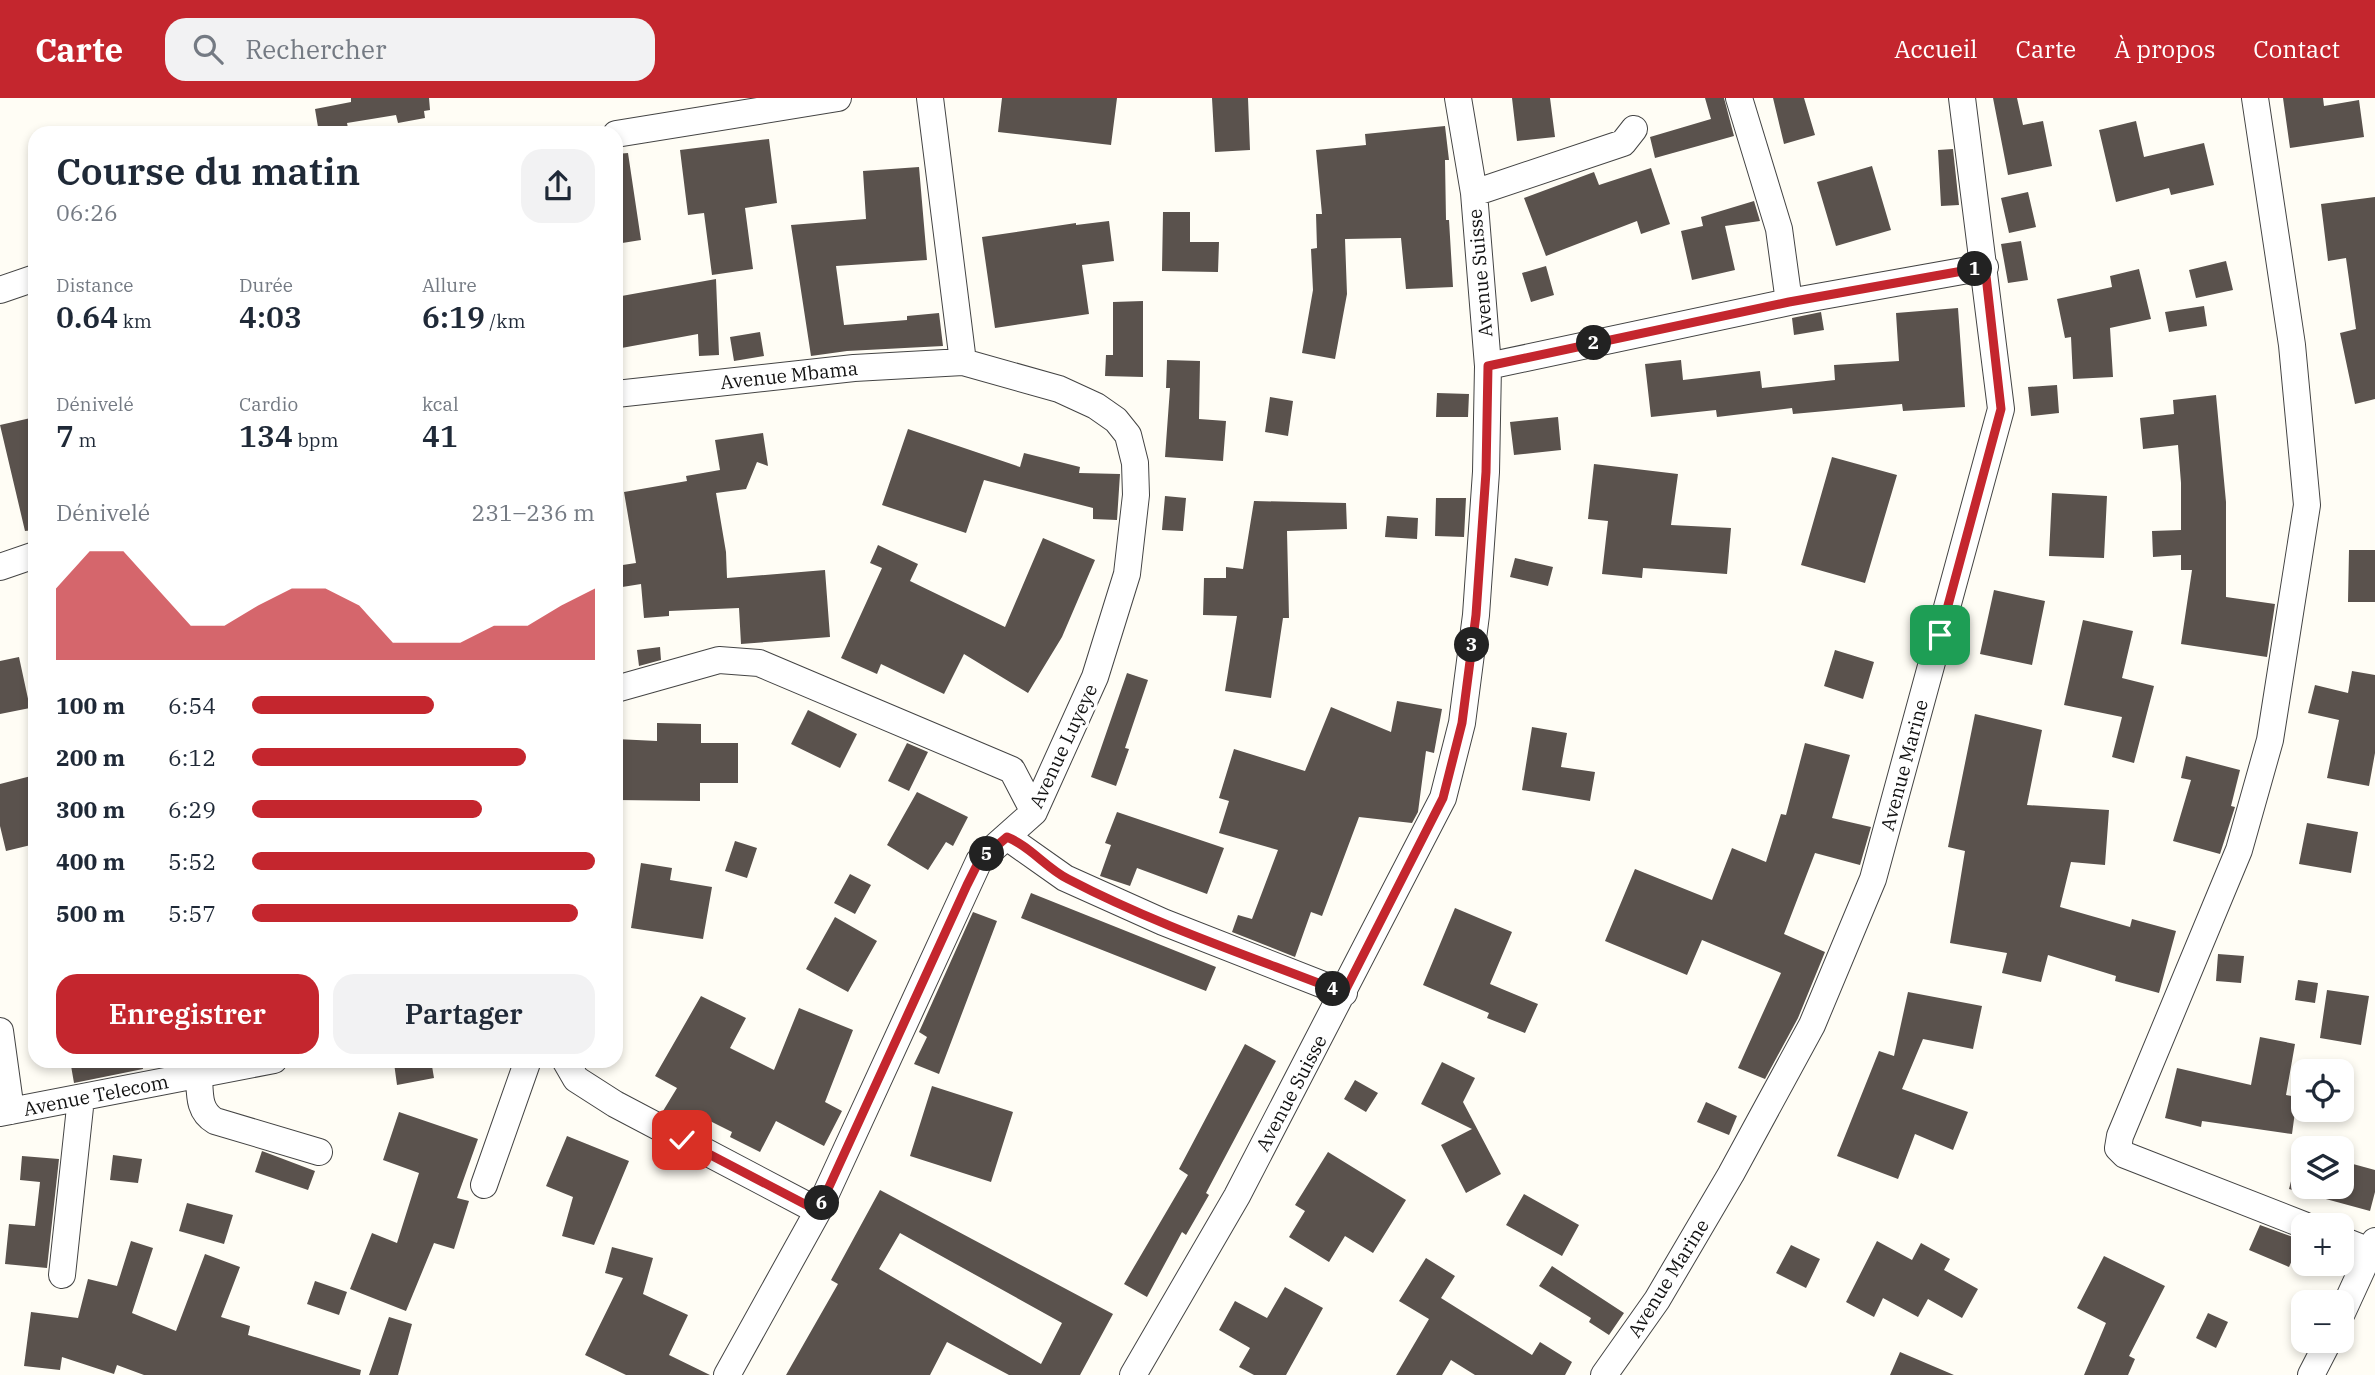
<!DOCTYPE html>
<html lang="fr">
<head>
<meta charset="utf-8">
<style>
	body { margin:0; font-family:"IBM Plex Serif",serif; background:#f2f2f3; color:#1f2937; height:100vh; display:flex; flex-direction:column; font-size:26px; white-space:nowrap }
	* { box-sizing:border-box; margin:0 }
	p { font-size:23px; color:#747a83 }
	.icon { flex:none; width:38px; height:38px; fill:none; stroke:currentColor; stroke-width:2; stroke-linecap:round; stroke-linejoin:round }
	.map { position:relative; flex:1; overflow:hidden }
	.sheet { position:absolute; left:28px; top:28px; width:595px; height:942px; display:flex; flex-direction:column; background:#fff; border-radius:21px; box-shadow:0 4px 10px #0003 }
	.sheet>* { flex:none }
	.buttons { position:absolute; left:2291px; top:961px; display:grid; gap:14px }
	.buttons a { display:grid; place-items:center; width:63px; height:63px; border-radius:14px; background:#fff; box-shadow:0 4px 10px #0003; font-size:35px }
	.pin { position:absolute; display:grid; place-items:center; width:60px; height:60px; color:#fff; margin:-30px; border-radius:14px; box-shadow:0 4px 10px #0006 }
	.km { position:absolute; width:35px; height:35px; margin:-18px; border-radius:50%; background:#222; color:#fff; font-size:19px; line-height:35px; text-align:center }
	.round { display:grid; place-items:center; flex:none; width:74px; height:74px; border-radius:21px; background:#f2f2f3 }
	.headline { display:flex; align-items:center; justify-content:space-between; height:119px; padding:0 28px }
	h1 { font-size:38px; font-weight:600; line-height:52px }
	.stats { display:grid; grid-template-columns:repeat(3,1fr); gap:10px; height:119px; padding:7px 28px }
	.stats div { display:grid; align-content:center }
	.stats b { font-size:30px; font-weight:600 }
	.stats small { font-size:19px; font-weight:400 }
	.stats p { font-size:19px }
	.chart { height:196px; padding:14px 28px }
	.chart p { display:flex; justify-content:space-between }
	.chart svg { width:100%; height:126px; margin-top:7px; fill:#c4262e; opacity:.7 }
	.action { display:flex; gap:14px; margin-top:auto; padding:14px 28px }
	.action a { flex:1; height:80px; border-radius:21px; background:#c4262e; color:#fff; font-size:28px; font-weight:600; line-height:80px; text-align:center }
	.action a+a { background:#f2f2f3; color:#1f2937 }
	ul { padding:0 28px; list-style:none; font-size:23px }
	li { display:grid; grid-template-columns:112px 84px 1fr; align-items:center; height:52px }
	li i { height:18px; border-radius:9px; background:#c4262e }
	header { display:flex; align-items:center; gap:42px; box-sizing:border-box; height:98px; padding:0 35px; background:#c4262e; color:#fff }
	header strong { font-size:33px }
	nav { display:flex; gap:38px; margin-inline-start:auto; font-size:24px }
	.search { width:490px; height:63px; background:#f2f2f3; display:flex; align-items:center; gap:18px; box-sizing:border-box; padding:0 24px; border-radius:21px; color:#747a83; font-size:26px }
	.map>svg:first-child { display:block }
</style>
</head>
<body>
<header>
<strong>Carte</strong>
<div class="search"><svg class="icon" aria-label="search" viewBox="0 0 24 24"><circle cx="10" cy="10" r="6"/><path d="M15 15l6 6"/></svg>Rechercher</div>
<nav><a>Accueil</a><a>Carte</a><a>À propos</a><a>Contact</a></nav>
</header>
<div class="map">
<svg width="2375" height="1277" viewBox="0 0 2375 1277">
	<rect width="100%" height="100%" fill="#fffdf5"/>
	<!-- building -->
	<path fill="#5a524d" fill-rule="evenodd" d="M351 0H429L430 12 424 13 425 20 398 25 396 17 347 25 349 35H319L315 11 351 4Z
		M1002 0H1117L1111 47 998 34Z
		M1212 0H1248L1250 52 1215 54Z
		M1512 0H1550L1555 39 1517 43Z
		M1705 0H1724L1734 38 1655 60 1650 39 1711 21Z
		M1773 0H1804L1815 37 1784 46Z
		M1993 0H2017L2023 27 2043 23 2052 68 2008 77Z
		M2283 0H2323L2324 8 2359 2 2364 39 2290 50Z
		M2136 23 2144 59 2204 45 2214 87 2171 97 2169 90 2116 104 2099 32Z
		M1445 28 1449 62H1445L1446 122H1449L1453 189 1406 191 1401 140 1345 141 1347 196 1335 261 1302 255 1313 192 1311 151 1317 150 1316 116H1322L1316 52 1366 47 1365 36Z
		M769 41 777 105 745 110 753 171 712 177 704 115 688 117 680 52Z
		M1953 51 1959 107 1941 108 1938 52Z
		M628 55 641 142 616 146V56Z
		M1872 68 1891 132 1836 148 1817 84Z
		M919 69 927 162 836 168 844 227 907 222V218L939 215 943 248 847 253 811 258 791 127 866 121 863 73Z
		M1651 70 1670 126 1641 136 1637 123 1546 158 1524 100 1594 74 1599 87Z
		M2028 94 2036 129 2009 135 2001 100Z
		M2375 99V301L2355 306 2340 235 2356 231 2346 160 2328 163 2321 106Z
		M1754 103 1760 123 1725 128 1735 172 1692 182 1681 133 1703 128 1701 119Z
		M1163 114H1190V144H1219L1218 174 1162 173Z
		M1109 123 1114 163 1082 167 1089 216 995 230 982 139 1076 125V127Z
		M2021 143 2028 182 2008 185 2001 146Z
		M2226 163 2233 192 2196 200 2189 172Z
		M1546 168 1554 197 1531 204 1522 175Z
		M2139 171 2151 221 2110 230 2113 279 2073 281 2071 239 2065 240 2057 201 2112 189 2110 178Z
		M716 181 719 257 699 258 698 236 616 251V199Z
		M1143 203V279L1105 278 1106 257H1113V204Z
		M2204 208 2207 228 2169 234 2165 214Z
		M1958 210 1965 309 1903 313 1902 306 1793 316 1792 310 1717 319 1716 312 1651 319 1645 266 1681 262 1683 282 1760 273 1762 290 1835 282 1834 267 1899 263 1896 215Z
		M1821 214 1824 232 1794 237 1792 220Z
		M760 234 764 258 734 263 730 239Z
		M1167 262 1200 263 1199 321 1226 323 1223 363 1165 359 1170 290H1166Z
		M2057 287 2059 315 2031 318 2028 289Z
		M1437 295 1469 296 1468 319H1436Z
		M2216 297 2226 404V499L2275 506 2267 559 2181 546 2192 472H2181V457L2153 459 2152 433 2181 432V385L2178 347 2143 351 2140 320 2174 316 2173 302Z
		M1270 299 1293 303 1288 338 1265 334Z
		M35 319V432L25 433 0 327Z
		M1558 319 1561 352 1514 357 1510 324Z
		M908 331 1020 369 1024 355 1080 369 1079 375 1120 376 1117 422 1093 421V410L984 382 966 435 882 407Z
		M763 335 768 368 757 364 746 391 716 395 726 454 727 480 825 472 830 539 741 546 739 510 669 513V518L644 520 641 486 616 490V468L636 465 624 394 687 383 686 378 720 372 715 342Z
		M1832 359 1897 377 1865 485 1801 467Z
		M1594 366 1678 376 1671 427 1731 430 1727 476 1643 470 1642 480 1602 476 1608 423 1588 421Z
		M2052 395 2107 398 2104 460 2049 458Z
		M1165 398 1186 400 1183 433 1162 432Z
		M1436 400H1466L1464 439 1435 438Z
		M1254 403 1346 405 1347 431 1287 433 1289 520H1283L1271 600 1225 593 1237 518 1203 517 1204 480H1226V469L1243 471Z
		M1387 418 1418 420 1417 441 1385 439Z
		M1043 440 1095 462 1062 539 1028 595 964 556 944 596 881 566 877 576 841 560 882 470 870 465 878 447 918 466 910 483 1005 529Z
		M2349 452H2375V504H2348Z
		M1515 460 1553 469 1548 488 1510 479Z
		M1994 492 2045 503 2032 567 1980 556Z
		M2083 522 2133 533 2122 580 2154 588 2134 665 2112 659 2122 619 2064 607Z
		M660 549 661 562 639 568 637 552Z
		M1835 552 1874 564 1863 601 1824 588Z
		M19 559 30 610 0 616V563Z
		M2352 573 2375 577V655L2369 688 2327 680 2339 622 2308 615 2315 587 2348 595Z
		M1127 575 1148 582 1125 650 1129 651 1116 688 1091 679Z
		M1397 603 1442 611 1434 655 1426 653 1418 714 1412 725 1359 719 1322 818 1311 814 1295 859 1232 834 1238 817 1252 821 1278 752 1219 735 1229 703 1219 700 1234 651 1305 673 1331 609 1391 634Z
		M808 612 857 636 840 670 791 646Z
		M1975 616 2042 632 2027 707 2109 712 2105 767 2071 764 2060 809 2130 829 2132 821 2176 833 2159 895 2115 883 2116 878 2048 857 2041 884 2002 875 2007 855 1950 845 1965 753 1948 749Z
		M657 625 701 626V645H738V685H700V703L616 702V641L657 643Z
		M1532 629 1567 635 1561 669 1595 674 1590 703 1522 692Z
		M907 645 928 654 909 693 888 683Z
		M1805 645 1850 657 1832 720 1871 729 1860 767 1815 755 1784 836 1825 854 1798 920 1765 981 1738 970 1781 875 1702 842 1687 877 1605 843 1635 771 1712 802 1732 750 1766 764 1781 716 1786 717Z
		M2186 658 2240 672 2231 708 2235 709 2220 756 2173 743 2191 682 2181 680Z
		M35 677V746L6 753 0 728V686Z
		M917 694 968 719 953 748 946 744 928 772 887 747Z
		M1117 714 1224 750 1207 796 1137 770 1130 788 1100 778 1111 747 1105 745Z
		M2307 725 2358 734 2351 775 2299 766Z
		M735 743 757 750 747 780 725 773Z
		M641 765 672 770 670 782 712 789 703 841 631 830Z
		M850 776 871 787 855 816 834 805Z
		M1031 795 1216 869 1206 893 1021 820Z
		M1455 810 1512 834 1490 886 1538 906 1525 935 1487 920 1489 915 1423 887Z
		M973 814 997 823 939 976 914 966 927 939 919 934Z
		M835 819 877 843 848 894 806 871Z
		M2218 856 2244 858 2241 885 2216 883Z
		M2298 882 2318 885 2315 905 2295 902Z
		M2327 892 2369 898 2361 947 2320 940Z
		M1908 894 1982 908 1973 951 1923 941 1902 991 1968 1014 1953 1052 1915 1036 1898 1081 1837 1058 1879 953 1894 958Z
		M701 898 746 920 730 950 774 972 799 910 853 932 825 1004 842 1013 824 1048 776 1023 760 1054 730 1039 732 1034 698 1017 691 1028 663 1013 677 990 655 978Z
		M2260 939 2295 946 2286 997 2297 999 2292 1036 2202 1023 2201 1029 2165 1020 2177 970 2251 987Z
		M1245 946 1276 963 1206 1095 1209 1097 1186 1137 1182 1134 1147 1199 1124 1186 1188 1077 1179 1071Z
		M70 962H142L143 971 74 985Z
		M410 962H431L434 980 397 987 394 965Z
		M1442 964 1475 980 1463 1004 1501 1076 1466 1095 1441 1047 1472 1031 1421 1006Z
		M1355 982 1378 995 1366 1014 1344 1001Z
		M932 988 1013 1014 991 1084 910 1058Z
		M1706 1004 1737 1018 1729 1037 1697 1024Z
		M399 1014 478 1041 457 1100 469 1103 454 1151 434 1145 406 1213 350 1191 372 1135 397 1145 419 1075 383 1062Z
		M567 1038 629 1063 594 1147 562 1138 573 1099 546 1088Z
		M2299 1052 2303 1053V1088H2342V1063L2375 1072V1094L2370 1113 2289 1091Z
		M262 1053 315 1073 308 1092 255 1074Z
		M1328 1054 1406 1102 1373 1155 1345 1138 1329 1164 1289 1139 1305 1113 1295 1107Z
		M113 1057 142 1061 138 1085 110 1082Z
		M22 1058 59 1061 47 1170 5 1166 9 1126 35 1128 40 1084 20 1082Z
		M880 1092 1113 1216 1080 1277H1009L947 1244 930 1277H786L838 1186 831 1182ZM900 1135 1062 1225 1041 1266 879 1171Z
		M1524 1096 1579 1127 1562 1158 1506 1127Z
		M187 1105 233 1117 224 1146 179 1133Z
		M2260 1127 2301 1142 2289 1169 2249 1152Z
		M131 1143 153 1150 132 1215 176 1233 205 1156 240 1169 221 1219 250 1228 248 1237 361 1272 360 1277H144L117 1267 114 1276 62 1259 60 1272 24 1268 31 1214 78 1220 88 1181 117 1188Z
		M1877 1143 1912 1162 1921 1145 1950 1161 1944 1172 1978 1191 1962 1220 1928 1201 1918 1219 1883 1200 1874 1219 1846 1204Z
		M1791 1147 1820 1161 1806 1190 1776 1175Z
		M612 1149 653 1160 643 1196 688 1217 669 1257 710 1277H626L585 1257 623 1180 605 1175Z
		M2104 1158 2165 1188 2129 1258 2135 1261 2128 1277H2084L2106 1225 2077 1210Z
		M1426 1160 1455 1178 1441 1200 1532 1257 1540 1244 1572 1264 1565 1277H1475L1451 1262 1442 1277H1396L1429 1221 1399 1203Z
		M1552 1168 1624 1215 1609 1237 1589 1224 1591 1220 1539 1188Z
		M315 1183 347 1194 339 1217 307 1206Z
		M1285 1189 1323 1210 1286 1277H1254L1239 1269 1250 1250 1219 1232 1235 1203 1267 1220Z
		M2208 1215 2228 1224 2216 1250 2196 1240Z
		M389 1219 412 1226 398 1277H369Z
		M1900 1254 1954 1277H1890Z"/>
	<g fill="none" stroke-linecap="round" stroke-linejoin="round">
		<defs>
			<path id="minor" d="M930 0 963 264
				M1739 0 1779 131 1789 204
				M2255 0 2292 247 2307 407 2270 642 2239 752 2120 1038 2118 1050 2125 1057 2304 1127
				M616 36 838 0
				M1474 95 1623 45 1634 31
				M0 192 35 180
				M1488 268 1789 204 1985 169
				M616 296 854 270 963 264 1059 291 1096 308 1116 322 1128 337 1135 365 1136 397 1127 476 1095 579 1034 714 979 763 818 1113 727 1277
				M0 469 35 457
				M616 591 719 562 759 565 1012 672 1034 714
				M1007 739 1065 780 1163 824 1344 895
				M0 933 11 1013
				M565 962 576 981 615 1006 818 1113
				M199 977C200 996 198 1013 215 1023L319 1054
				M0 1015 274 962
				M484 1087 528 962
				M2342 1142 2370 1153
				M62 1177 81 1000
				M2342 1215 2375 1143
				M1133 1277 1237 1098 1443 700 1462 625 1476 517 1486 374 1488 268 1474 95 1458 0
				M1604 1277 1657 1202 1731 1076 1812 927 1873 781 2001 311 1962 0
				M2311 1277 2329 1242"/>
		</defs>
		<!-- minor casing -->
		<use href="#minor" stroke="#444" stroke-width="28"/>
		<!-- minor -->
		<use href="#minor" stroke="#fff" stroke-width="26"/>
	</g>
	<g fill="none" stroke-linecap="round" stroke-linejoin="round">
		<defs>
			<path id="route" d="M682 1042 818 1113 967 787 979 763 1007 739C1030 748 1046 770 1068 781 1156 827 1252 859 1344 895L1443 700 1462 625 1476 517 1486 374 1488 268 1789 204 1985 169 2001 311 1940 537"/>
		</defs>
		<!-- route casing -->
		<use href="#route" stroke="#fff" stroke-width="14"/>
		<!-- route -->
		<use href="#route" stroke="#c4262e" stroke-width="9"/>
	</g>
	<g text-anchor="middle" stroke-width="7" stroke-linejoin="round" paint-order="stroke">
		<!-- street labels -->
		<g font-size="19" fill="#111" stroke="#fff">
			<text transform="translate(1480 175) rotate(-95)" y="7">Avenue Suisse</text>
			<text transform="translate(789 277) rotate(-6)" y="7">Avenue Mbama</text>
			<text transform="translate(1063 648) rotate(-65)" y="7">Avenue Luyeye</text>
			<text transform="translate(1904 667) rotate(-75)" y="7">Avenue Marine</text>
			<text transform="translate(1291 995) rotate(-62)" y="7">Avenue Suisse</text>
			<text transform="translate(96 997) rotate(-11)" y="7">Avenue Telecom</text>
			<text transform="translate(1668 1180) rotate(-58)" y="7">Avenue Marine</text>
		</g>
	</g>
</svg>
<div class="buttons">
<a><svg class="icon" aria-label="locate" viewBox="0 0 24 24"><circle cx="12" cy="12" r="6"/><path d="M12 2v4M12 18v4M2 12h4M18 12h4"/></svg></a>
<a><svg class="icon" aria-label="layers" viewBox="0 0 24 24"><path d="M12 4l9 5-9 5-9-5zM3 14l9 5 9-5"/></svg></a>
<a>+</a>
<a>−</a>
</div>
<div class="pin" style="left:1940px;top:537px;background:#1e9e55"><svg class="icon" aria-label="arrive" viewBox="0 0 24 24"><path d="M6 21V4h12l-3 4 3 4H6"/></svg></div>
<div class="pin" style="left:682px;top:1042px;background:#d93025"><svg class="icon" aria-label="check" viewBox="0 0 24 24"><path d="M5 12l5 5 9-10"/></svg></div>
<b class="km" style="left:1975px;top:171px">1</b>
<b class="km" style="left:1594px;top:245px">2</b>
<b class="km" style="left:1472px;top:547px">3</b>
<b class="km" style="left:1333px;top:891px">4</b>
<b class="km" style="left:987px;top:756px">5</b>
<b class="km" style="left:822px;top:1105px">6</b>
<section class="sheet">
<div class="headline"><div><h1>Course du matin</h1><p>06:26</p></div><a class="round"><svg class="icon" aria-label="share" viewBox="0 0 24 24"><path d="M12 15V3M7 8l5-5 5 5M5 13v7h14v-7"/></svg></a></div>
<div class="stats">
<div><p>Distance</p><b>0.64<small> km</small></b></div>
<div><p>Durée</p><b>4:03</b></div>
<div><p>Allure</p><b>6:19<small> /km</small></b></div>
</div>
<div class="stats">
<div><p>Dénivelé</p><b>7<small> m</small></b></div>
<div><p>Cardio</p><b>134<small> bpm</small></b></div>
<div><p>kcal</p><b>41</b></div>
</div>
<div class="chart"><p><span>Dénivelé</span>231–236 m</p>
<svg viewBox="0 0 160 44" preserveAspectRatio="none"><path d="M0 44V19L10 6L20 6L30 19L40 32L50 32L60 25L70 19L80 19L90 25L100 38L110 38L120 38L130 32L140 32L150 25L160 19V44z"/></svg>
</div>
<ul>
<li><b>100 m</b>6:54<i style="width:53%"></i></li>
<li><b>200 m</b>6:12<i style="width:80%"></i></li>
<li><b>300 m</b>6:29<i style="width:67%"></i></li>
<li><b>400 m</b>5:52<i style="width:100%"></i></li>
<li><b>500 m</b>5:57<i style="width:95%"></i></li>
</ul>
<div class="action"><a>Enregistrer</a><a>Partager</a></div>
</section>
</div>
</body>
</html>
